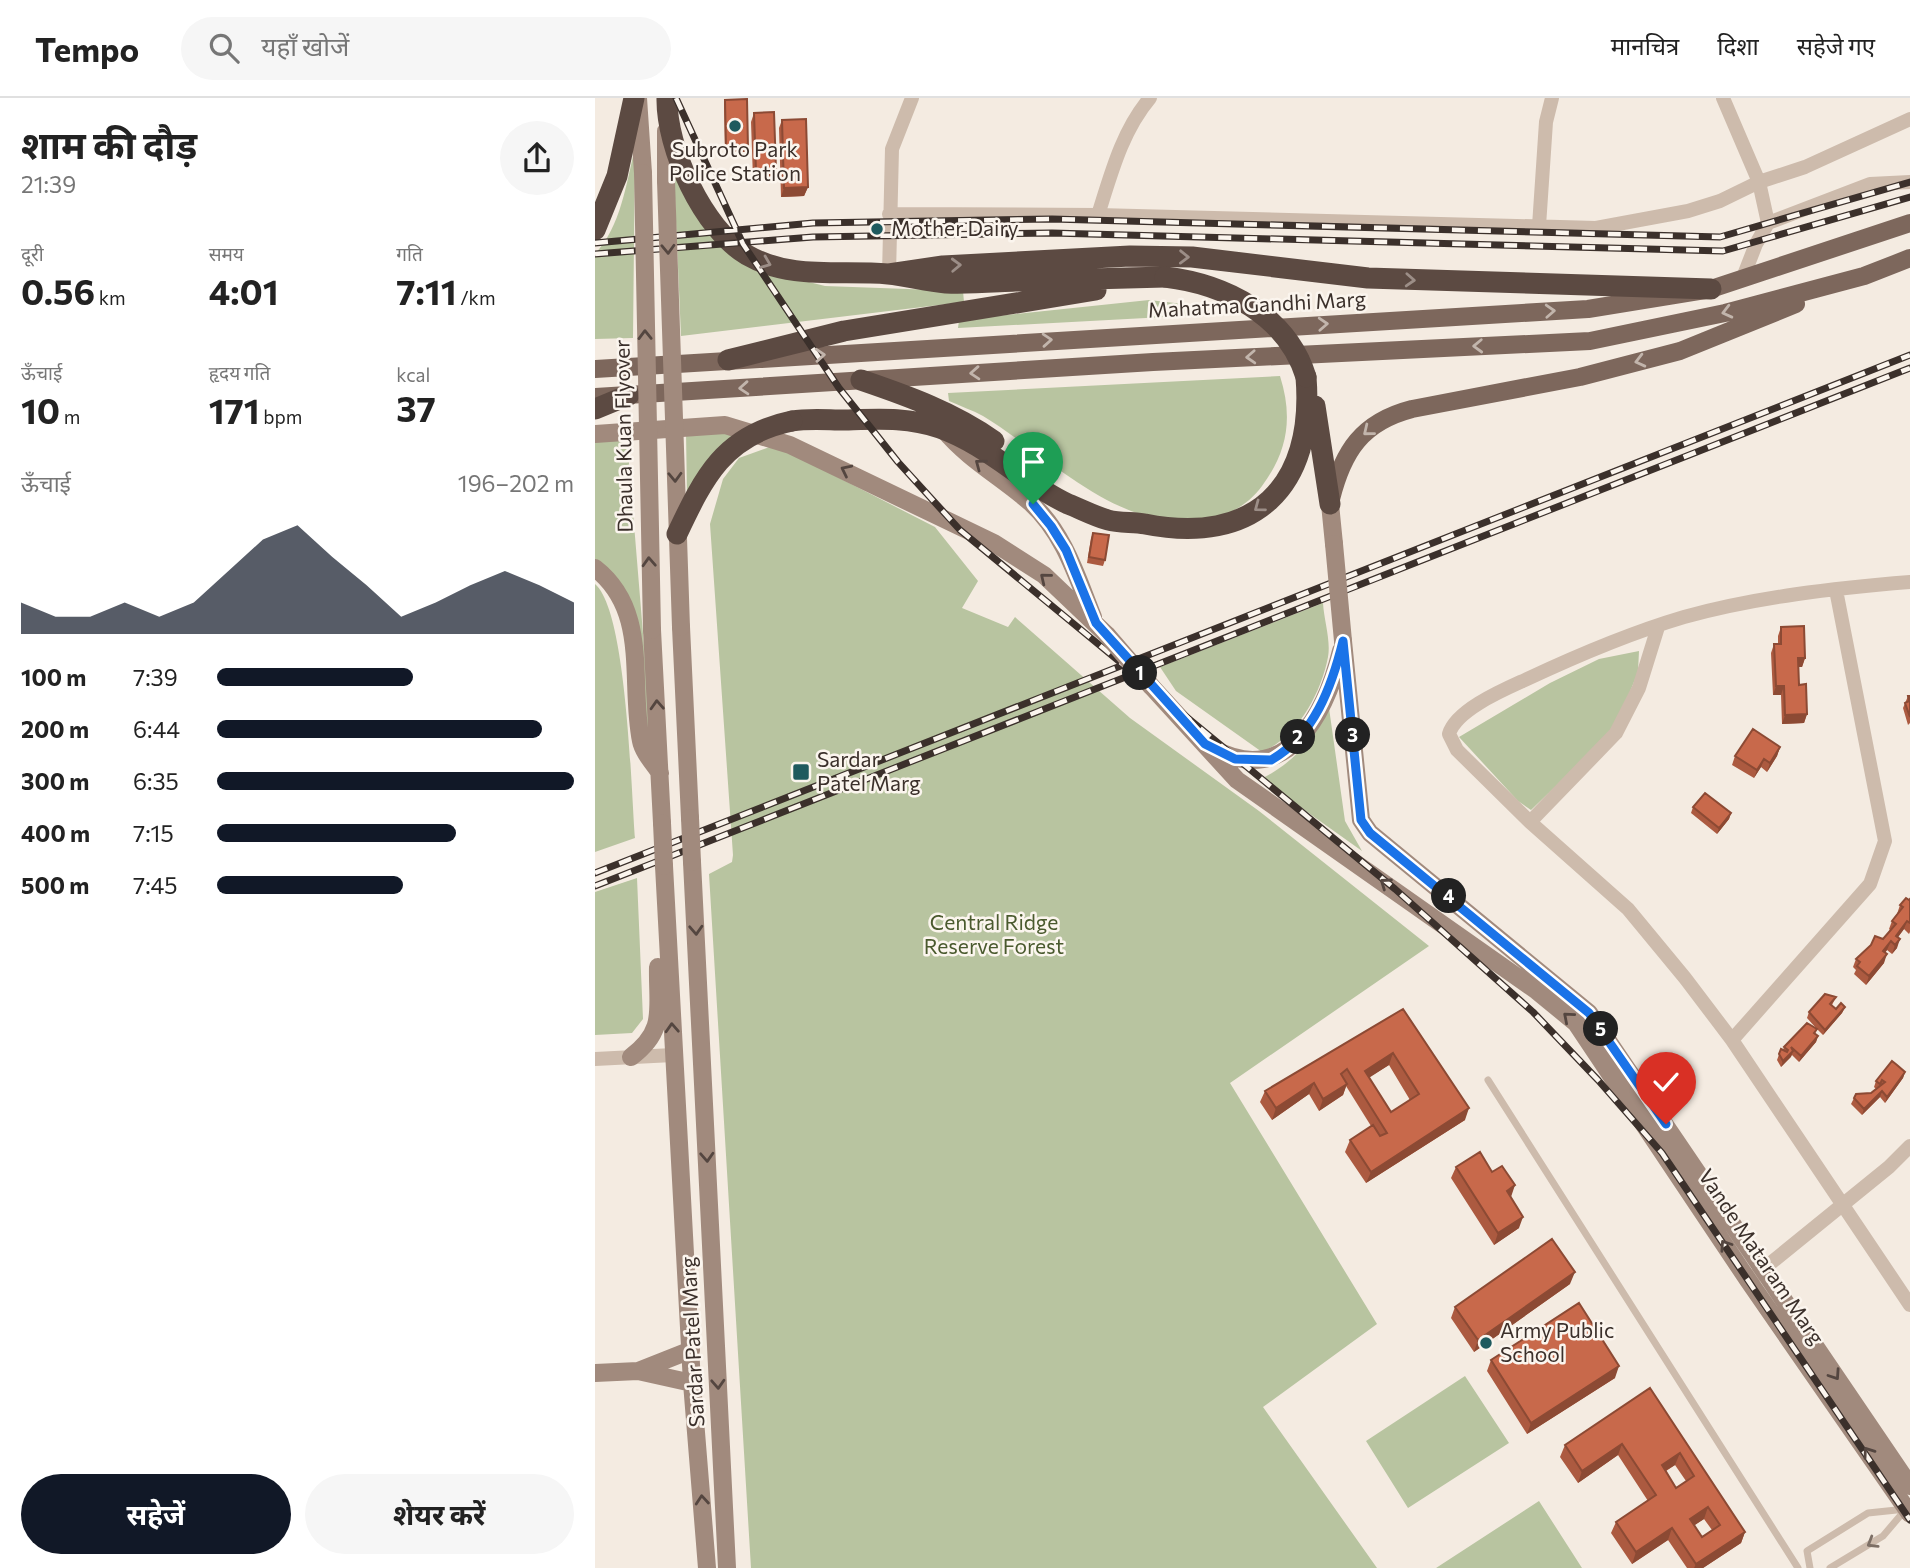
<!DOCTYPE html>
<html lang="hi">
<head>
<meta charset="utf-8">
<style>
	body { margin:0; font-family:Commissioner,"Noto Sans Devanagari",sans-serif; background:#f6f6f6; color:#222; height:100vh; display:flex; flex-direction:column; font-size:26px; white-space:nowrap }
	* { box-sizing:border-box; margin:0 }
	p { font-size:23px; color:#767676 }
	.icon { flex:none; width:38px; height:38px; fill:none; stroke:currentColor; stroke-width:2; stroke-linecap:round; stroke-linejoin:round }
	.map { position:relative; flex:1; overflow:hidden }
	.side { display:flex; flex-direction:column; background:#fff; width:595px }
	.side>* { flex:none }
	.pin { position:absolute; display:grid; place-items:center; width:60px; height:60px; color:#fff; margin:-72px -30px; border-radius:50% 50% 50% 0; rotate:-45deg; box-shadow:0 0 7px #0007 }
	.pin .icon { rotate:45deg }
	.km { position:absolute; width:35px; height:35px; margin:-18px; border-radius:50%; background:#222; color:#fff; font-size:19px; line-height:35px; text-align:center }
	.round { display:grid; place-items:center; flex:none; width:74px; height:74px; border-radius:37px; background:#f6f6f6 }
	.headline { display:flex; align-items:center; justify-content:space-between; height:119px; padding:0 21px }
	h1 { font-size:38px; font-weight:700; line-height:52px }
	.figures { display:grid; grid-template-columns:repeat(3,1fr); gap:10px; height:119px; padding:7px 21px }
	.figures div { display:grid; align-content:center }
	.figures b { font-size:35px; font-weight:700 }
	.figures small { font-size:19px; font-weight:400 }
	.figures p { font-size:19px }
	.chart { height:196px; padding:14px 21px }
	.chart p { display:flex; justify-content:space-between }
	.chart svg { width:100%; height:126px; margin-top:7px; fill:#111827; opacity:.7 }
	.button { display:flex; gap:14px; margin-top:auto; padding:14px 21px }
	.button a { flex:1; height:80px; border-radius:42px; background:#111827; color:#fff; font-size:28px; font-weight:700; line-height:80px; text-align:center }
	.button a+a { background:#f6f6f6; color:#222 }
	ul { padding:0 21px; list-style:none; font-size:23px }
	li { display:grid; grid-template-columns:112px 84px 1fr; align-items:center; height:52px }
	li i { height:18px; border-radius:9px; background:#111827 }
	header { display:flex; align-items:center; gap:42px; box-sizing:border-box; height:98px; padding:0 35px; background:#fff; border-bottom:2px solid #e0e0e0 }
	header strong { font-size:33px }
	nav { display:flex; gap:38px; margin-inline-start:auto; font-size:24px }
	.search { width:490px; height:63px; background:#f6f6f6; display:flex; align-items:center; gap:18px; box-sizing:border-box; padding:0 24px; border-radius:38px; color:#767676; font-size:26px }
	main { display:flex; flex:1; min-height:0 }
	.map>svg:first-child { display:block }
</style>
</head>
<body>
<header>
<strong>Tempo</strong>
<div class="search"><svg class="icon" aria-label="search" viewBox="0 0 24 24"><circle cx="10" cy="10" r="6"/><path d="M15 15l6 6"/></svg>यहाँ खोजें</div>
<nav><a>मानचित्र</a><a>दिशा</a><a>सहेजे गए</a></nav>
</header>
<main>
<section class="side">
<div class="headline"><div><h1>शाम की दौड़</h1><p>21:39</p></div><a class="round"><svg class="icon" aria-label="share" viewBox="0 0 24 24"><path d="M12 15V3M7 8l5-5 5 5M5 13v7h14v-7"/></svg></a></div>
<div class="figures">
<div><p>दूरी</p><b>0.56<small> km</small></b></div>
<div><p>समय</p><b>4:01</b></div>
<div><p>गति</p><b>7:11<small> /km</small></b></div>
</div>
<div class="figures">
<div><p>ऊँचाई</p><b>10<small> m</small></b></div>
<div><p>हृदय गति</p><b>171<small> bpm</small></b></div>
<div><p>kcal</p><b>37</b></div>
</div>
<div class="chart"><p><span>ऊँचाई</span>196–202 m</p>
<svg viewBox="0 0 160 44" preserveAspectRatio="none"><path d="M0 44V33L10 38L20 38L30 33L40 38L50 33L60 22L70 11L80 6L90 17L100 27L110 38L120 33L130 27L140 22L150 27L160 33V44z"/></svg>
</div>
<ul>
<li><b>100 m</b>7:39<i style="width:55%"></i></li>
<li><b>200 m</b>6:44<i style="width:91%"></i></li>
<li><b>300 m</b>6:35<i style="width:100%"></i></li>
<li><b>400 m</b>7:15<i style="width:67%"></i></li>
<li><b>500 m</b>7:45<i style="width:52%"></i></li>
</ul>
<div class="button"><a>सहेजें</a><a>शेयर करें</a></div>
</section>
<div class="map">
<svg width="1315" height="1470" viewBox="0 0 1315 1470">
	<rect width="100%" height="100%" fill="#f4ebe1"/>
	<!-- green -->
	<path fill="#b8c4a0" d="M40 50 38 240 0 241V156C26 128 31 86 40 50Z
		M79 77 92 103 186 177 230 188 368 193 369 204 86 238Z
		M554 202 597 207 625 216 363 230 364 222Z
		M685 278C698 319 693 353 667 388 654 406 635 417 614 421 526 438 457 360 388 318 377 312 365 308 354 303L353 295Z
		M110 333 142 337 92 400 91 334Z
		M32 341 57 645 50 644 41 531 0 464V343Z
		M180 347 340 429 383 483 367 510 413 529 420 519 535 620 664 713 834 848 635 985 782 1226 668 1309 782 1470H156L114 776 137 764 138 757 115 426 128 381 144 360Z
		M0 486C32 513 36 691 40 740L0 754Z
		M728 505C729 522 736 543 733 559 726 596 702 639 667 654L581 593 565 569Z
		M1044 553 1043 574 1020 631 936 712 923 703 864 639 955 585 1004 561Z
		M734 610 750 723 767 753 666 681C698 665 717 643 734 610Z
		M42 780 48 921 37 935 0 937V794Z
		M870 1278 914 1345 813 1410 771 1343Z
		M944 1403 987 1470H841Z"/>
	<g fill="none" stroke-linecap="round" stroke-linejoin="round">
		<!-- lane -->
		<path stroke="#cdbbac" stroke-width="7" d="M893 982 1203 1470
			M1215 1470 1212 1453 1273 1415 1311 1411
			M1235 1470 1288 1438 1311 1411"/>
		<!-- street -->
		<path stroke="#cdbbac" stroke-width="14" d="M1128 0 1164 84 1173 125
			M294 116 503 117 1001 130 1093 113 1125 103 1164 84 1210 69 1315 21
			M503 117C516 76 527 33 555 0
			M944 128 951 24 957 0
			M294 176 297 51 317 0
			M1147 182 1161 146 1173 125 1275 86 1315 84
			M1315 484C1240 490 1161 499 1089 519 1035 535 981 558 930 582 908 592 861 612 854 636L862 652 935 724 1033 811 1090 880 1137 942 1315 1207
			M935 724 1021 635 1044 590 1063 529
			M1137 942 1275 786 1290 743 1241 492
			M0 961 78 957
			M1161 1177 1294 1069 1315 1048"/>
		<!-- secondary -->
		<path stroke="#a18a7d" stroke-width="18" d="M43 0 48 75
			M71 83V33
			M349 332C374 362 408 380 436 405 469 435 482 479 498 519
			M0 336 130 327 195 347 399 445 449 477 512 537
			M735 406 739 446
			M0 470C55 513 34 583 46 643 48 654 59 666 65 675
			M86 529 95 720
			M57 532 67 725
			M748 543 766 722 775 735 994 915 1315 1388
			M556 588 642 682 942 893 981 925 1153 1182 1315 1416
			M619 651C693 691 731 614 746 553
			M97 764 132 1470
			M69 768 97 1285 112 1470
			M36 959C72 932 62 911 63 869
			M43 1273 96 1252
			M0 1275 43 1273 97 1285"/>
		<!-- primary -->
		<path stroke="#7d675c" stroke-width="18" d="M0 271 993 211 1116 191 1315 125
			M0 299 558 264 995 243 1130 215 1269 178 1315 160
			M736 401C748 353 767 324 817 311L985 279 1085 253 1201 206"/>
		<!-- highway -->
		<path stroke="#5c4a42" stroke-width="21" d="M72 0C71 50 108 131 152 157 195 182 245 172 293 176 312 178 331 183 351 185 374 186 398 184 420 183 470 182 520 180 570 179
			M0 132 22 78 39 0
			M294 176 348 168 535 158 597 159 773 180 1116 191
			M133 262 249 233 501 192
			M266 282C313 298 358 314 399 343
			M720 308 735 406
			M0 311 34 297
			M197 323C214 320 233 322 250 322 284 321 313 319 345 330 393 347 428 385 473 406 486 411 499 418 513 422 524 425 538 424 550 426 659 448 720 389 711 279"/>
		<defs>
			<path id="rail" d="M81 0 148 146 244 290 303 364 365 432 800 791 938 914 1003 982 1067 1055 1315 1422
				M0 145 218 125 457 121 1125 139 1315 84
				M0 156 218 139 457 135 1128 153 1315 99
				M0 775 1315 257
				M0 788 1315 270"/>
		</defs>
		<!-- rail casing -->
		<use href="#rail" stroke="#3b302b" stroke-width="7"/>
		<!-- rail -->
		<use href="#rail" stroke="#fbf5ee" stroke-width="4.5" stroke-dasharray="13" stroke-linecap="butt"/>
		<!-- secondary-bridge -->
		<path stroke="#a18a7d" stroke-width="18" d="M48 75 57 532
			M71 83 86 529
			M739 446 748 543
			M512 537 556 588
			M95 720 97 764
			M67 725 69 768"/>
		<!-- highway-bridge -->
		<path stroke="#5c4a42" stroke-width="21" d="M570 179C630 186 692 217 711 279
			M82 436C109 379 129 337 197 323"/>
	</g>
	<!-- wall -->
	<path fill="#ac5a40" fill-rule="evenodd" d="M130 2 153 51 152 54H130L129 4Z
		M159 15 178 81H158L156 24Z
		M187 22 213 89 209 98 186 99 184 30Z
		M498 435 510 462 508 468 492 465 496 440Z
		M1186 529 1210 560 1207 569H1203L1204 587 1212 616 1209 625 1187 626 1186 597H1178L1176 555 1179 546H1183V538Z
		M1313 598H1315V625L1313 627 1308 610Z
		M1185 649 1182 658 1172 674 1166 669 1159 680 1137 667 1140 658Z
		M1098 709 1136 715 1134 721 1122 736 1096 715Z
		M1315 801V834L1314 836 1309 831 1303 839 1302 850 1297 856 1292 852 1290 855 1289 865 1271 887 1259 876 1261 872 1258 869 1261 861 1288 841 1295 832 1294 831 1297 823 1302 816 1305 807Z
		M1241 899 1237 907 1241 911 1250 909 1247 915 1228 937 1222 931 1220 936 1223 938 1221 944 1204 964 1197 957 1186 969 1182 962 1186 951 1188 952 1189 949 1221 930 1212 920 1214 914Z
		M808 911 870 1022 771 1085 750 1054 755 1042 776 1028 751 988 748 997 724 1013 714 996 677 1022 665 1004 670 993ZM794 967 815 1002 796 1014 774 979Z
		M1310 974 1308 980 1290 1005 1285 999 1267 1017 1256 1006 1259 1000 1276 995 1281 991 1279 989 1281 983Z
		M861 1069 897 1074 916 1099 924 1130 899 1147 856 1080Z
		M975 1186 879 1254 856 1220 860 1209Z
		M896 1262 1020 1280 932 1336 892 1273Z
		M1055 1290 1150 1434 1146 1445 1108 1470H1092L1073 1442 1037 1466 1016 1435 1021 1424 1053 1403 1023 1357 983 1385 965 1359 970 1347ZM1080 1367 1091 1383 1081 1390 1071 1373ZM1109 1421 1117 1432 1107 1439 1099 1427Z"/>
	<!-- shaded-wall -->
	<path fill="#8c4a34" d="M131 51H153L152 54H130Z
		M181 72 178 81H158L161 73Z
		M213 89 209 98 186 99 189 90Z
		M1203 560H1210L1207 569H1199Z
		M1181 588H1189L1186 597H1178Z
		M1212 616 1209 625 1187 626 1190 617Z
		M1185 649 1182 658 1172 674 1175 665Z
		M1169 661 1166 669 1159 680 1162 672Z
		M1136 715 1134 721 1122 736 1124 730Z
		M1312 823 1309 831 1298 846 1301 838Z
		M1305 841 1302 850 1297 856 1300 847Z
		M1296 843 1292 852 1285 861 1288 853Z
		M1292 856 1289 865 1271 887 1274 878Z
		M1250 909 1247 915 1228 937 1230 932Z
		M1223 938 1221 944 1204 964 1206 958Z
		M1198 953 1196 959 1186 969 1188 963Z
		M798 955 794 967 766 985 770 973Z
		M1310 974 1308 980 1290 1005 1292 999Z
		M719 985 714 996 677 1022 681 1010Z
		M752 986 748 997 724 1013 728 1001Z
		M1287 993 1285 999 1267 1017 1269 1011Z
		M874 1010 870 1022 771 1085 776 1074Z
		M920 1087 916 1099 912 1093Z
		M928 1119 924 1130 899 1147 903 1135Z
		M980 1174 975 1186 879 1254 883 1242Z
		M1024 1268 1020 1280 932 1336 936 1325Z
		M1027 1346 1023 1357 983 1385 987 1373Z
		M1085 1355 1080 1367 1062 1378 1067 1367Z
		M1113 1409 1109 1421 1091 1433 1095 1421Z
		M1077 1430 1073 1442 1037 1466 1041 1454Z
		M1150 1434 1146 1445 1108 1470H1099L1101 1466Z"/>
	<!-- building -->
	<path fill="#c8694b" stroke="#8c4a34" stroke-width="2" fill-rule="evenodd" d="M152 1 153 51H131L130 2Z
		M179 14 181 72 161 73 159 15Z
		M211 21 213 89 189 90 187 22Z
		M498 435 514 437 510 462 494 459Z
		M1209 528 1210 560H1203L1204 587 1211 586 1212 616 1190 617 1189 588H1181L1179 546H1186V529Z
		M1313 598H1315V619L1310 605 1314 603Z
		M1158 631 1185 649 1175 665 1169 661 1162 672 1140 658Z
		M1110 695 1136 715 1124 730 1098 709Z
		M1311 800 1314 802 1315 801V825L1312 823 1301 838 1305 841 1300 847 1296 843 1288 853 1292 856 1274 878 1262 868 1265 864 1261 861 1276 847 1280 838 1288 841 1301 826 1297 823 1308 809 1305 807Z
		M1230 896 1241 899 1235 906 1241 911 1246 905 1250 909 1230 932 1214 914Z
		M808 911 874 1010 776 1074 755 1042 778 1027 785 1038 792 1035 752 971 746 976 752 986 728 1001 719 985 681 1010 670 993ZM798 955 824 996 796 1014 770 973Z
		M1212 925 1222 931 1219 935 1223 938 1206 958 1196 949 1198 953 1188 963 1184 956 1186 951 1192 954 1193 952 1189 949Z
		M1297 963 1302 967 1310 974 1292 999 1287 993 1269 1011 1259 1000 1261 996 1276 995 1290 984 1287 982 1285 986 1281 983Z
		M885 1054 897 1074 907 1068 920 1087 912 1093 928 1119 903 1135 861 1069Z
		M957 1141 980 1174 883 1242 860 1209Z
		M984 1205 1024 1268 936 1325 896 1262Z
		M1055 1290 1150 1434 1101 1466 1077 1430 1041 1454 1021 1424 1061 1397 1027 1346 987 1373 970 1347ZM1085 1355 1099 1378 1081 1390 1067 1367ZM1113 1409 1125 1427 1107 1439 1095 1421Z"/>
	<!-- one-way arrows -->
	<defs><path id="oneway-chevron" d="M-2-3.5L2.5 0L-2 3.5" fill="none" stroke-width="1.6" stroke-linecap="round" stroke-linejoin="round" transform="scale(1.75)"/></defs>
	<g stroke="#544640">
		<use href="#oneway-chevron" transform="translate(73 151) rotate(88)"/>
		<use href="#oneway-chevron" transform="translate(50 237) rotate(-91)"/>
		<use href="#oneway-chevron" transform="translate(385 366) rotate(-143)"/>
		<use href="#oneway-chevron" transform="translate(251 372) rotate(-154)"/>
		<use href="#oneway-chevron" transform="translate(80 379) rotate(88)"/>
		<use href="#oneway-chevron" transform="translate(54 464) rotate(-93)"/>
		<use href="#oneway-chevron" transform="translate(450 480) rotate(-141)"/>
		<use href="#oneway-chevron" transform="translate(62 607) rotate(-93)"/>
		<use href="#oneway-chevron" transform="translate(790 785) rotate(-145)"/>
		<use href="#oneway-chevron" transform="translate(101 832) rotate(87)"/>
		<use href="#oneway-chevron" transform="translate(973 919) rotate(-139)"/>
		<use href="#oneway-chevron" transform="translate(77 930) rotate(-93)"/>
		<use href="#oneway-chevron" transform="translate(112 1059) rotate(87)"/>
		<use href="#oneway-chevron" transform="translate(1130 1147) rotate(-124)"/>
		<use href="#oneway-chevron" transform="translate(1240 1277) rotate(56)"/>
		<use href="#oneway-chevron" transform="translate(123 1286) rotate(87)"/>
		<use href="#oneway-chevron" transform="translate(1273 1354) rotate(-125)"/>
		<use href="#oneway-chevron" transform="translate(107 1402) rotate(-95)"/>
	</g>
	<g stroke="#9c8e87">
		<use href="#oneway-chevron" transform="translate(589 159) rotate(1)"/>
		<use href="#oneway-chevron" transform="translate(171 165) rotate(22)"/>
		<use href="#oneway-chevron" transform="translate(361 167) rotate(-2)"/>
		<use href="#oneway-chevron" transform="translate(815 182) rotate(3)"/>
		<use href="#oneway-chevron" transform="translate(664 409) rotate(143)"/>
	</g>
	<g stroke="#c2b5ac">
		<use href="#oneway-chevron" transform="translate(955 213) rotate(-3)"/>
		<use href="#oneway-chevron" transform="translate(1132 214) rotate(166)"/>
		<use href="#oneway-chevron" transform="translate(728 226) rotate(-3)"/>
		<use href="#oneway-chevron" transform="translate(452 242) rotate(-4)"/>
		<use href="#oneway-chevron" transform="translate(883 248) rotate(178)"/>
		<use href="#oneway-chevron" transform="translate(225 257) rotate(-4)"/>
		<use href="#oneway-chevron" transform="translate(656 259) rotate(177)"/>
		<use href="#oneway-chevron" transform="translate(1045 263) rotate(166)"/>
		<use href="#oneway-chevron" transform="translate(380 275) rotate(176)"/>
		<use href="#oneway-chevron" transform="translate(149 290) rotate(176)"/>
		<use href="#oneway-chevron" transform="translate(773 333) rotate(141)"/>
	</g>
	<use stroke="#7d6f65" href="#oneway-chevron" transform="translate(1277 1445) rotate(149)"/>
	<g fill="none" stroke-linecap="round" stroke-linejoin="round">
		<defs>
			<path id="route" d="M438 406 456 428 471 452 501 525 610 646 640 661 676 662C719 638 737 588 748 543L766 722 775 735 994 915 1071 1026"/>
		</defs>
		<!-- route casing -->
		<use href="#route" stroke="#fff" stroke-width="14"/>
		<!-- route -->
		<use href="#route" stroke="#1a73e8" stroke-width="9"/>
	</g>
	<!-- markers -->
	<g fill="#1f5a5e" stroke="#fbf5ee" stroke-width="2.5">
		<circle cx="140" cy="28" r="7"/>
		<circle cx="282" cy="131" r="7"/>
		<rect x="197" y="665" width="18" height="18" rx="3.5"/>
		<circle cx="891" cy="1245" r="7"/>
	</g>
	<g text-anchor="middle" stroke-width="5" stroke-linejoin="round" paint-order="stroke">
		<!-- poi labels -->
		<g font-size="21" fill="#3b302b" stroke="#fbf5ee" text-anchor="start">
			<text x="140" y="59" text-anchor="middle">Subroto Park<tspan x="140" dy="24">Police Station</tspan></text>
			<text x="296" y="138">Mother Dairy</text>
			<text x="222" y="669">Sardar<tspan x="222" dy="24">Patel Marg</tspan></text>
			<text x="905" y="1240">Army Public<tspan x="905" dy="24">School</tspan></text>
		</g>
		<!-- street labels -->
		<g font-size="21" fill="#3b302b" stroke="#fbf5ee">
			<text transform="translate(662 207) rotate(-3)" y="7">Mahatma Gandhi Marg</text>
			<text transform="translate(29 338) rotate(-91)" y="7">Dhaula Kuan Flyover</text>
			<text transform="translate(1166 1159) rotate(56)" y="7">Vande Mataram Marg</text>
			<text transform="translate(98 1244) rotate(-93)" y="7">Sardar Patel Marg</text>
		</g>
		<!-- park labels -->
		<g font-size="21" fill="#4a5a2e" stroke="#fbf5ee">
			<text x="399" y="832">Central Ridge<tspan x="399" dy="24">Reserve Forest</tspan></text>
		</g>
	</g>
</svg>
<div class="pin" style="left:438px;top:406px;background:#1e9e55"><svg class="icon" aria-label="arrive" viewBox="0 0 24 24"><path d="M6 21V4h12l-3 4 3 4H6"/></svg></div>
<div class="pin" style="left:1071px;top:1026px;background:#d93025"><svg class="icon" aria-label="check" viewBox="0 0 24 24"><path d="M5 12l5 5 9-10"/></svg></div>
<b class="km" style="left:545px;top:575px">1</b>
<b class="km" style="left:703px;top:639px">2</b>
<b class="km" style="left:758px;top:637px">3</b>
<b class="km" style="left:854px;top:798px">4</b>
<b class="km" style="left:1006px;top:931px">5</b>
</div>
</main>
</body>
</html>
